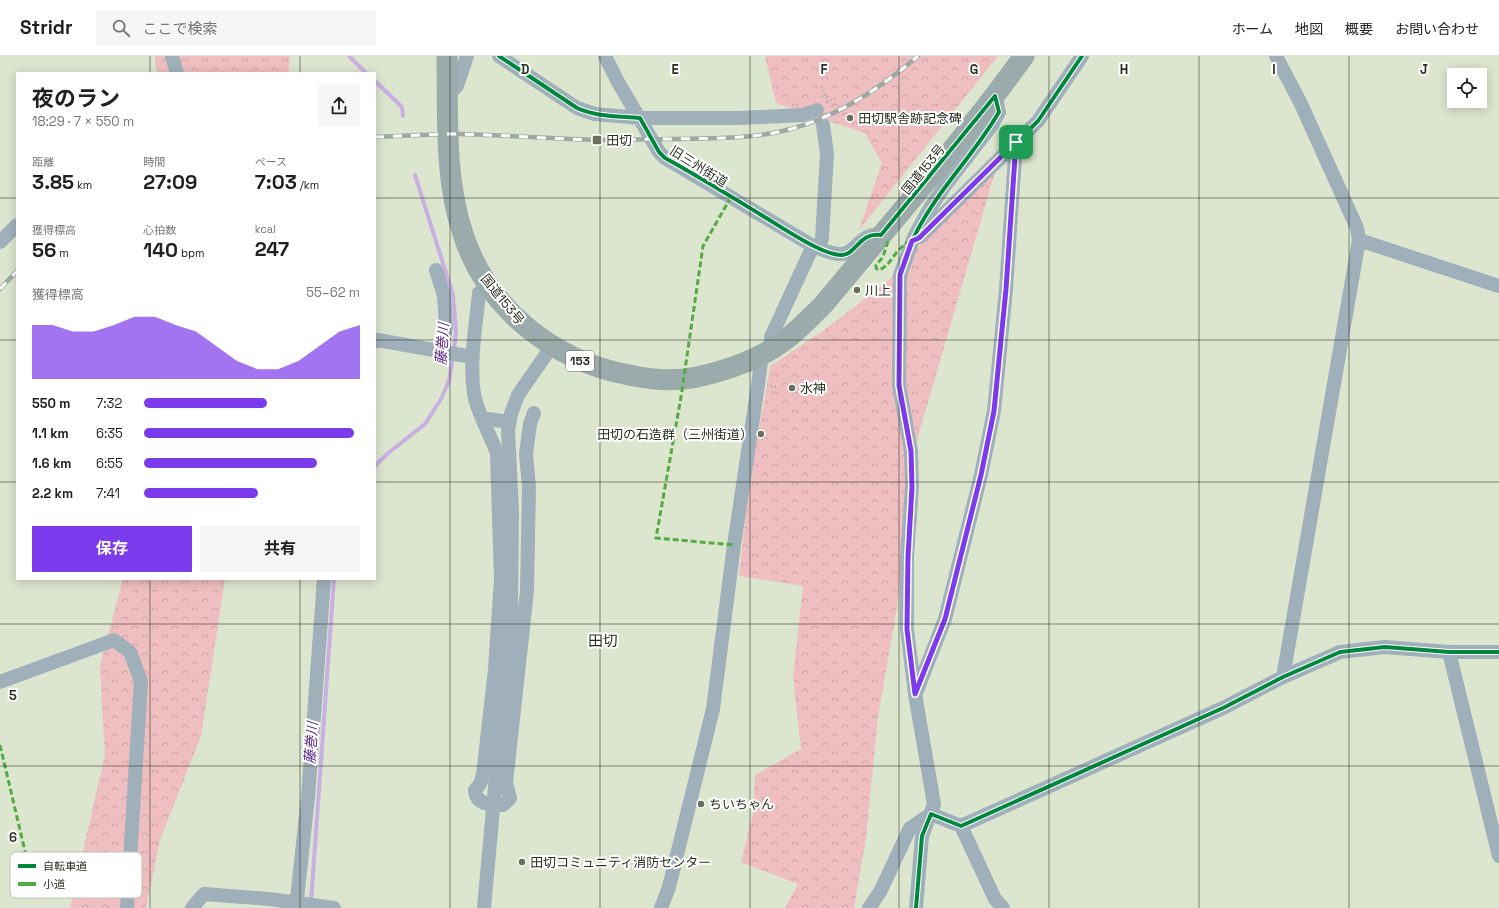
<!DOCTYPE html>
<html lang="ja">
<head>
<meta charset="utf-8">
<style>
	body { margin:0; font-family:"Space Grotesk","Noto Sans JP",sans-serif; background:#f6f6f6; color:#202124; height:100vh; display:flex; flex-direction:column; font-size:15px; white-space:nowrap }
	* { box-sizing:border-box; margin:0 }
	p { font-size:13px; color:#757577 }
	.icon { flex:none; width:22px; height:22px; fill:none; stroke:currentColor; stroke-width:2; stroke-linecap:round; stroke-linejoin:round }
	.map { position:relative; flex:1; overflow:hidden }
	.side { position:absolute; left:16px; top:16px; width:360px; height:508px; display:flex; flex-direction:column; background:#fff; border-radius:0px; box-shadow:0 2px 10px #0003 }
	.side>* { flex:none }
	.tools { position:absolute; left:1447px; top:12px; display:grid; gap:8px }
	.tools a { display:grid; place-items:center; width:40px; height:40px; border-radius:0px; background:#fff; box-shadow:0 2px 10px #0003; font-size:20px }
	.pin { position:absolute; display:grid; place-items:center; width:34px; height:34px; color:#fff; margin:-17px; border-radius:8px; box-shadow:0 2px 6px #0006 }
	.round { display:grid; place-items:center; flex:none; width:42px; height:42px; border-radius:0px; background:#f6f6f6 }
	.overview { display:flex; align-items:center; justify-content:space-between; height:68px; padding:0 16px }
	h1 { font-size:22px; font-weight:700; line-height:30px }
	.figures { display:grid; grid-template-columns:repeat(3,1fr); gap:6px; height:68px; padding:4px 16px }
	.figures div { display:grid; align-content:center }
	.figures b { font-size:20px; font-weight:700 }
	.figures small { font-size:11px; font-weight:400 }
	.figures p { font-size:11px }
	.chart { height:112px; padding:8px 16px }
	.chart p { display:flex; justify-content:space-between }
	.chart svg { width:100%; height:72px; margin-top:4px; fill:#7c3aed; opacity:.7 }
	.action { display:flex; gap:8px; margin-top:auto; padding:8px 16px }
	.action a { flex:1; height:46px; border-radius:0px; background:#7c3aed; color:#fff; font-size:16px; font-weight:700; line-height:46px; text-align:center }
	.action a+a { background:#f6f6f6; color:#202124 }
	ul { padding:0 16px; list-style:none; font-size:13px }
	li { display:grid; grid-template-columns:64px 48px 1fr; align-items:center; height:30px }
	li i { height:10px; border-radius:5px; background:#7c3aed }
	header { display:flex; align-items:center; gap:24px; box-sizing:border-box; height:56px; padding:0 20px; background:#fff; border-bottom:1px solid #e0e0e0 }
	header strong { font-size:19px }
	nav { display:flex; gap:22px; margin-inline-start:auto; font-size:14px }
	.search { width:280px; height:36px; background:#f6f6f6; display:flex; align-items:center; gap:10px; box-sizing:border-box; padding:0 14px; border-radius:0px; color:#757577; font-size:15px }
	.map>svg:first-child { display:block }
</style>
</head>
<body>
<header>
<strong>Stridr</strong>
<div class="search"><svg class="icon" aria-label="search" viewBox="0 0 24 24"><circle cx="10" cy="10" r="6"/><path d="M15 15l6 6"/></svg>ここで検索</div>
<nav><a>ホーム</a><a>地図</a><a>概要</a><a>お問い合わせ</a></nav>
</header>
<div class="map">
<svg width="1499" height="852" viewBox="0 0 1499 852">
	<defs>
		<pattern id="forest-crowns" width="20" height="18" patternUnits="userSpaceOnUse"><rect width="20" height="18" fill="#efbec0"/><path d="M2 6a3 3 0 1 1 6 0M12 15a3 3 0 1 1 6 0" fill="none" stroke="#cda4a5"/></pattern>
	</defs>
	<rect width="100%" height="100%" fill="#dce5ce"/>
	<!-- forest -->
	<path fill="url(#forest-crowns)" d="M155 0H290L288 17H158L155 9Z
		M765 0H998L859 174 882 107 865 77 776 47Z
		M997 109 913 398 897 552 878 660 866 782 854 852H785L798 828 741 806 753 757 755 719 801 693 793 621 803 530 739 520 750 419 765 341 770 310 823 275 887 226 909 201Z
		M123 523H225L201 680 160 784 146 852H70L105 699 100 609Z"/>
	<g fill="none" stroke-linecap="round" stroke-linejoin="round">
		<!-- stream -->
		<path stroke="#c8b0e3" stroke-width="4" d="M349 0 366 17
			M375 25 402 51 403 60
			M415 119 453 239 456 276 454 294
			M375 410 387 398 425 368 441 343 449 325 453 301
			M311 846 334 523"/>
		<!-- minor-tunnel -->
		<path stroke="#b8c1ab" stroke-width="14" stroke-dasharray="14 7" stroke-linecap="butt" d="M502 365 522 367"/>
		<!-- path -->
		<path stroke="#99a4a4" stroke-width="2.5" stroke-dasharray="1 3" stroke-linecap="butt" d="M822 30 828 45
			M827 46 838 41
			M771 330 777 331"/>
		<!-- minor -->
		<path stroke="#a0b0ba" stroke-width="14" d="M172 0 177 17
			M499 0 577 52 595 58 640 62H738L803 59 817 54
			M605 0 618 26 659 96 665 102 813 190C822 193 831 198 840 198 856 199 859 176 881 179
			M1276 0 1301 48 1357 172 1359 184 1283 621
			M448 39 457 30 467 0
			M920 181 1038 65 1082 0
			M1359 184 1499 230
			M0 186 17 169
			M819 192 822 182 827 98 823 69
			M436 214 444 240 446 271 442 296
			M479 237C476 270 469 305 474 338 477 357 491 379 497 398L501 523 495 613 483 719 480 728 475 734C476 749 491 749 503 749L510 742 506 727 527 535 529 431 526 398 530 368 534 357
			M375 285 378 284 472 301
			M772 292 771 281 813 190
			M482 362 502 365
			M1449 596 1499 800
			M0 626 114 584 130 596 141 625 127 852
			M916 637 945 563 981 419 994 355 1006 233 1016 86
			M931 758 961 770 1223 652 1283 621 1340 596 1385 591 1449 596H1499
			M961 770 995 843 1003 852
			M192 852 204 838 269 843 334 852
			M296 852 308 741 324 523
			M484 852 511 555 512 455 508 374 511 358 518 339 552 290
			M661 852 669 831 713 653 734 489 758 329 762 298
			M869 852 880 836 910 772 931 758
			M916 852 922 780 934 748 915 638 907 573V501L912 431 911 395 899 329 900 219 914 181 930 152 944 131 992 69 999 56 995 40"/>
		<!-- highway -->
		<path stroke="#9baaab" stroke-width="21" d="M447 0C448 59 444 121 463 178 487 252 553 305 629 319 652 324 674 326 697 321 729 314 763 302 789 281 801 271 812 260 823 249 891 167 962 86 1024 0"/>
		<defs>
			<path id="rail" d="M375 81C403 80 431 78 459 78 506 79 552 83 598 84 621 84 644 83 668 83 709 82 750 84 791 73 838 60 881 32 918 0
				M0 233 17 215"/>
		</defs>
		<!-- rail casing -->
		<use href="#rail" stroke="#9da9a3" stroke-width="4.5"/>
		<!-- rail -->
		<use href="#rail" stroke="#fff" stroke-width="3" stroke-dasharray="9" stroke-linecap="butt"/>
		<!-- quiet -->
		<path stroke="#53ab43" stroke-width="3" stroke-dasharray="6 3" stroke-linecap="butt" d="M731 141 703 190 681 341 656 482 734 489
			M888 185 883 201 876 209V212L878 214C892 211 894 191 912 185
			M0 689 32 825"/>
		<defs>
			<path id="cycleway" d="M499 0 577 52C596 61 619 60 640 62L659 96 665 102C698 120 730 140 763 160 780 170 823 200 842 199 857 198 859 176 881 179L995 40
				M913 183C935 136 973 101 999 56L995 40
				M912 185 919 182 1038 65 1082 0
				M916 852 922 780 931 758 961 770 1223 652 1283 621 1340 596 1385 591 1449 596H1499"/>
		</defs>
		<!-- cycleway casing -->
		<use href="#cycleway" stroke="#fff" stroke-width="6"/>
		<!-- cycleway -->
		<use href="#cycleway" stroke="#00873e" stroke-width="4"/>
	</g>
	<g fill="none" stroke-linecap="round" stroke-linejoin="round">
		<defs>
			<path id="route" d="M1016 86 1006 233 994 355 981 419 945 563 915 638 907 573 908 501 912 431 911 395 899 329 900 219 912 185 919 182Z"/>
		</defs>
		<!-- route casing -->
		<use href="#route" stroke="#fff" stroke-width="8"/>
		<!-- route -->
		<use href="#route" stroke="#7c3aed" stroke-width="5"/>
	</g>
	<!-- grid -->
	<path fill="none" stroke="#2a3120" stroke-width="1" stroke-opacity="0.55" d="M150 0V17M300 0V17M450 0V852M600 0V852M750 0V852M899 0V852M1049 0V852M1199 0V852M1349 0V852M0 142H17M375 142H1499M0 284H17M375 284H1499M0 426H17M375 426H1499M150 523V852M300 523V852M0 568H1499M0 710H1499"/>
	<!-- markers -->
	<g fill="#68705d" stroke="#fff" stroke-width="1.5">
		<circle cx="850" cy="62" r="4"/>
		<rect x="592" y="79" width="10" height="10" rx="2"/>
		<circle cx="857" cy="234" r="4"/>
		<circle cx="792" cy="332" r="4"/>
		<circle cx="761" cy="378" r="4"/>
		<circle cx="701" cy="748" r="4"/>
		<circle cx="522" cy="806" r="4"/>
	</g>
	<g text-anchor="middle" stroke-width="4" stroke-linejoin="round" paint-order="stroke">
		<!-- shield labels -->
		<rect fill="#fff" stroke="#6a6f63" stroke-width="1" x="566" y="295" width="28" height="20" rx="3"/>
		<g font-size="12" font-weight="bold" fill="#2a3120">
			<text x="580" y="309">153</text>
		</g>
		<!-- poi labels -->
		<g font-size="13" fill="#2a3120" stroke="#fff" text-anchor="start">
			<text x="858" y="67">田切駅舎跡記念碑</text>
			<text x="606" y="89">田切</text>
			<text x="865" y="239">川上</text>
			<text x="800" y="337">水神</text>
			<text x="753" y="383" text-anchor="end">田切の石造群（三州街道）</text>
			<text x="709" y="753">ちいちゃん</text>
			<text x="530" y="811">田切コミュニティ消防センター</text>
		</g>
		<!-- street labels -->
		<g font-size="13" fill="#2a3120" stroke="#fff">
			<text transform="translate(699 110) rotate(32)" y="5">旧三州街道</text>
			<text transform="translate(923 113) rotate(-51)" y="5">国道153号</text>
			<text transform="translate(503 243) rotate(51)" y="5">国道153号</text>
		</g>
		<!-- water labels -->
		<g font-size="14" font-style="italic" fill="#531f7e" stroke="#fff">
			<text transform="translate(442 288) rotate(-86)" y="5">藤巻川</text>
			<text transform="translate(311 687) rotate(-86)" y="5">藤巻川</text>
		</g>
		<!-- quarter labels -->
		<g font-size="15" fill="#2a3120" stroke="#fff">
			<text x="603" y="590">田切</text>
		</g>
	</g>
	<!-- legend -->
	<rect x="10" y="796" width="132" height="46" rx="6" fill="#fff" stroke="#bfc1bc" stroke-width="1"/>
	<rect x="18" y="808" width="18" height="4" fill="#00873e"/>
	<rect x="18" y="826" width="18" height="4" fill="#53ab43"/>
	<g font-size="11" fill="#2a3120">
		<text x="43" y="814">自転車道</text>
		<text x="43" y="832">小道</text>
	</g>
	<g font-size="13" text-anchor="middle" font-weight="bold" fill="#2a3120" stroke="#fff" stroke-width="4" stroke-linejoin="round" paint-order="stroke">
		<text x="525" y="18">D</text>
		<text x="675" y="18">E</text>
		<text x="824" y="18">F</text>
		<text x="974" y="18">G</text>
		<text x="1124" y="18">H</text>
		<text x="1274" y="18">I</text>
		<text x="1424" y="18">J</text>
		<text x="13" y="644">5</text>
		<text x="13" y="786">6</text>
	</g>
</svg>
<div class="tools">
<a><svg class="icon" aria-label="locate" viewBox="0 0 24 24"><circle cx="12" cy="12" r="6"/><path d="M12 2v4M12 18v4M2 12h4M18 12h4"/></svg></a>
</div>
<div class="pin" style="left:1016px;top:86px;background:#1e9e55"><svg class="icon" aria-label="arrive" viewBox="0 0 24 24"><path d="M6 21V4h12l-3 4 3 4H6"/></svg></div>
<section class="side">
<div class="overview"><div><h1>夜のラン</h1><p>18:29 · 7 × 550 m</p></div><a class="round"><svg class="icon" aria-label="share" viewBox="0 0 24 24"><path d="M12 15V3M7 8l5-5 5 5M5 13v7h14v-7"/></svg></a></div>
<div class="figures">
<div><p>距離</p><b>3.85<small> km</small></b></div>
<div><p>時間</p><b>27:09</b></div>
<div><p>ペース</p><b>7:03<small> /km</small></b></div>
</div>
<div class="figures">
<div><p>獲得標高</p><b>56<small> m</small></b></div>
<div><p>心拍数</p><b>140<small> bpm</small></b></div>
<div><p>kcal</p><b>247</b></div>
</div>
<div class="chart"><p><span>獲得標高</span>55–62 m</p>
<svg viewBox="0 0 160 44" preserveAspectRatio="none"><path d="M0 44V11L10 11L20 15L30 15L40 11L50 6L60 6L70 11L80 15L90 24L100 33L110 38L120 38L130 33L140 24L150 15L160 11V44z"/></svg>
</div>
<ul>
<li><b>550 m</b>7:32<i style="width:57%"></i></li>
<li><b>1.1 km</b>6:35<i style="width:97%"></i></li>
<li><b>1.6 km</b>6:55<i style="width:80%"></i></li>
<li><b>2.2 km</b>7:41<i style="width:53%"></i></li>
</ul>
<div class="action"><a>保存</a><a>共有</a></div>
</section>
</div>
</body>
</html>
